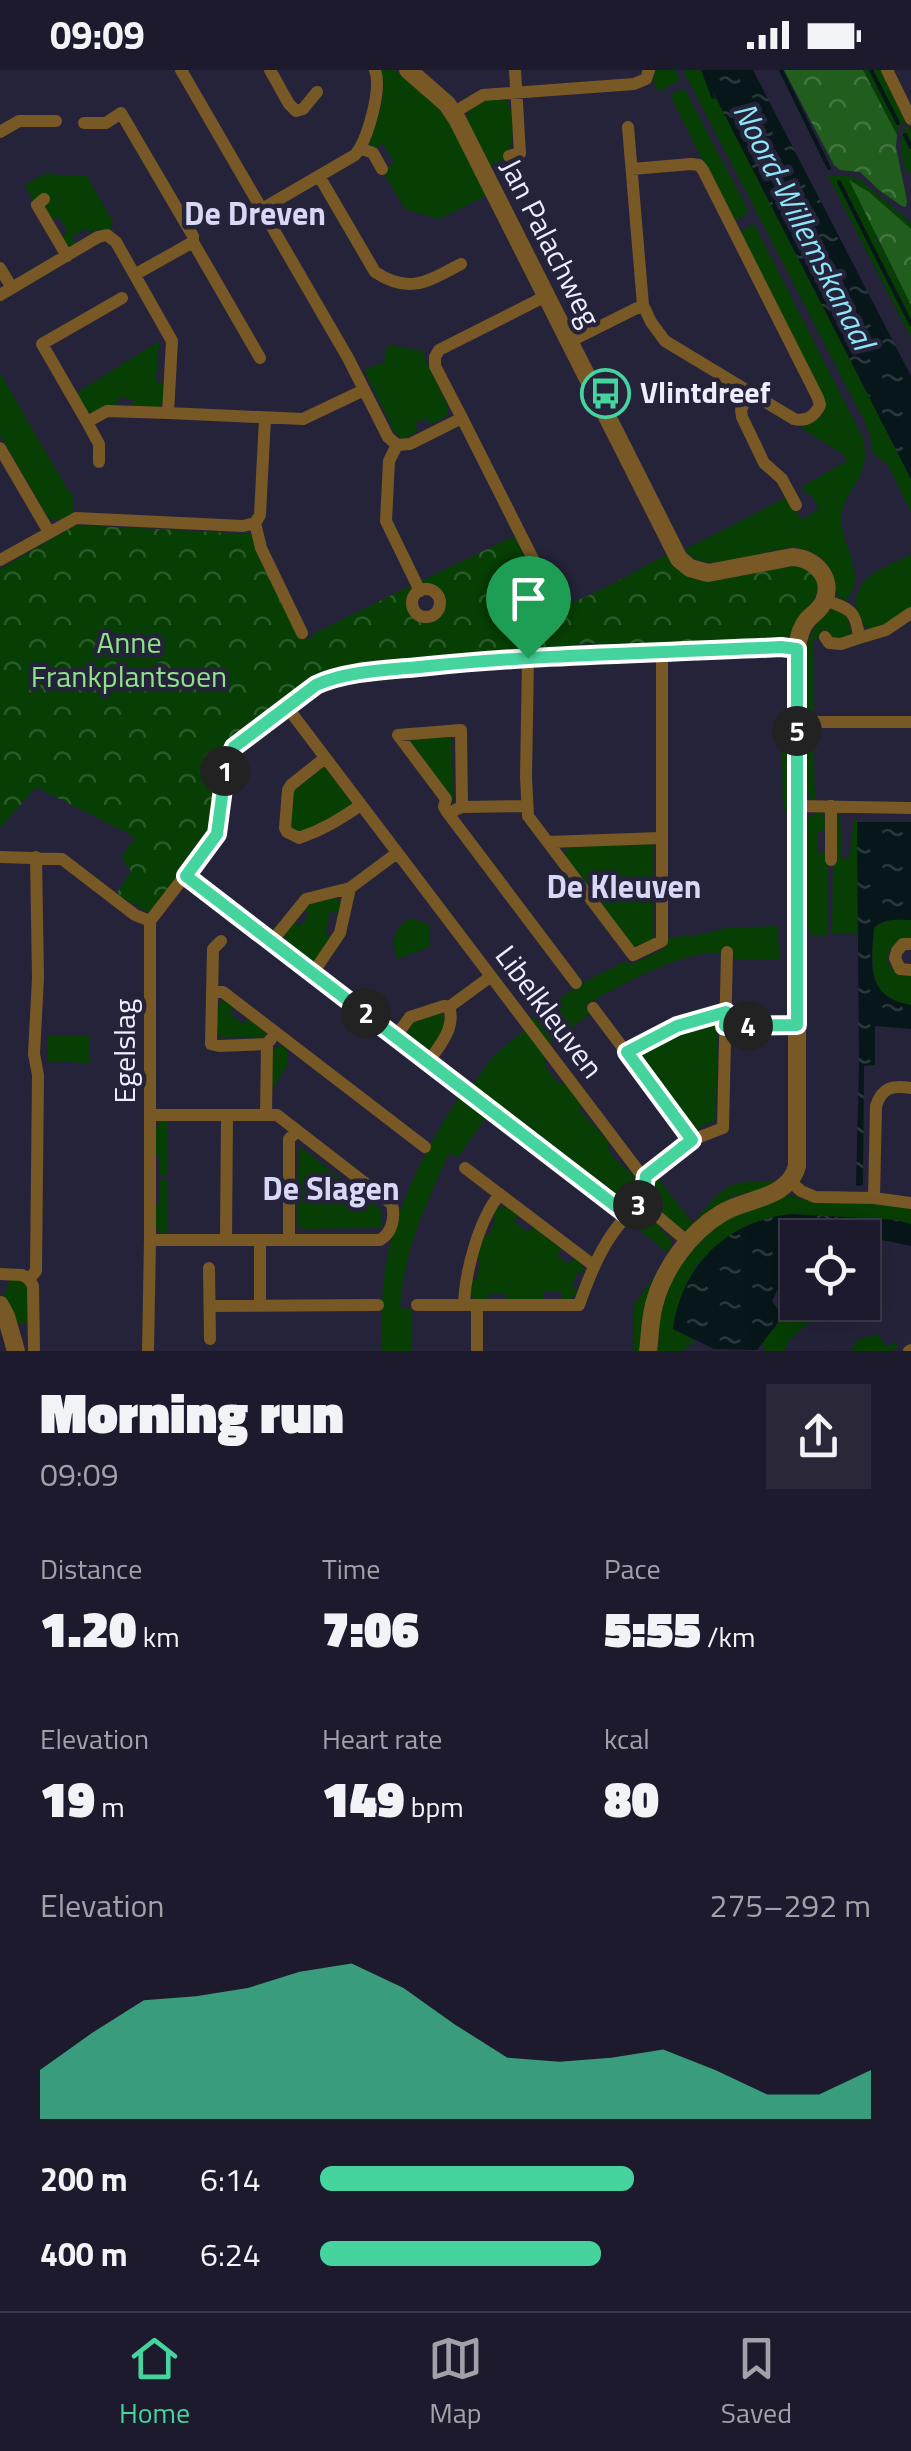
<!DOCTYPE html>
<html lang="en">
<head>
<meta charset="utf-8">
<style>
	body { margin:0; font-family:"Titillium Web",sans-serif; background:#292738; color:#f1f3f6; height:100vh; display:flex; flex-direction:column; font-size:38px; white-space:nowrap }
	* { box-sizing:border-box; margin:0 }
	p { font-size:32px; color:#a0a1a9 }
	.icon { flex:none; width:55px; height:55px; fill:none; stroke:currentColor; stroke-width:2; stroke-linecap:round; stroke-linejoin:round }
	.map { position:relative; height:1281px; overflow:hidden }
	.sheet { display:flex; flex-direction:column; background:#1c1a2c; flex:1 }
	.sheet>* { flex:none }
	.tools { position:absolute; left:780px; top:1150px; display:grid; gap:20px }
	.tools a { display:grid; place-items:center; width:100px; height:100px; border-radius:0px; background:#1c1a2c; box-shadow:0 10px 40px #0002,0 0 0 2px #3a3848; font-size:50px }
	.pin { position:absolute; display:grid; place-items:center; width:85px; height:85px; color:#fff; margin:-102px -42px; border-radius:50% 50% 50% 0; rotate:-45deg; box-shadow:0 0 10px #0007 }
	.pin .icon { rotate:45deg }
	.km { position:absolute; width:50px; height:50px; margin:-25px; border-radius:50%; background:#222; color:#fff; font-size:28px; line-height:50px; text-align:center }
	.round { display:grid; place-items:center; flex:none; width:105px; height:105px; border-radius:0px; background:#292738 }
	.summary { display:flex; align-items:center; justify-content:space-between; height:170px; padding:0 40px }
	h1 { font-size:55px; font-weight:800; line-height:75px }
	.figures { display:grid; grid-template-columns:repeat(3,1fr); gap:15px; height:170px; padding:10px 40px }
	.figures div { display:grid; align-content:center }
	.figures b { font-size:50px; font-weight:800 }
	.figures small { font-size:28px; font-weight:400 }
	.figures p { font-size:28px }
	.chart { height:280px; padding:20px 40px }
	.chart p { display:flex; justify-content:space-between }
	.chart svg { width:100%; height:180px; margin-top:10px; fill:#46d49e; opacity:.7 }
	ul { padding:0 40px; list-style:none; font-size:32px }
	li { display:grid; grid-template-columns:160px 120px 1fr; align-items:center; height:75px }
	li i { height:25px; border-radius:12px; background:#46d49e }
	.status { display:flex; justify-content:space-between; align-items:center; height:70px; padding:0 50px; background:#1c1a2c; direction:ltr }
	.status svg { height:28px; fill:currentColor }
	.dock { display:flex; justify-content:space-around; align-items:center; height:140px; border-top:2px solid #3a3848; background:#1c1a2c; font-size:28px; color:#a0a1a9 }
	.dock a { display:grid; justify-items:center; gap:5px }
	.dock .current { color:#46d49e }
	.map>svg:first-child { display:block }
</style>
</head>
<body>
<div class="status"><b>09:09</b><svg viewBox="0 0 49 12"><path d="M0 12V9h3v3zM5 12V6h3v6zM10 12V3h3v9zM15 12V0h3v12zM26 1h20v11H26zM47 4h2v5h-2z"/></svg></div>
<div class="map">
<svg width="911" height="1281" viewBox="0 0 911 1281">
	<defs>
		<pattern id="forest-crowns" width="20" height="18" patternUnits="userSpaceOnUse" patternTransform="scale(2.5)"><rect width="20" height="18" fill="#215e1d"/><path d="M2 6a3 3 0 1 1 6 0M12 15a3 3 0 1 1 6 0" fill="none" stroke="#42753f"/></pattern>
		<pattern id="park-crowns" width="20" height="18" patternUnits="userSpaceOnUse" patternTransform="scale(2.5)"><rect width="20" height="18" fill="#063e04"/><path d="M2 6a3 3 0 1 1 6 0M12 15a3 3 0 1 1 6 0" fill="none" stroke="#2b5a2a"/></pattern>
		<pattern id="water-ripples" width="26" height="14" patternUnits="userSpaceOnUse" patternTransform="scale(2.5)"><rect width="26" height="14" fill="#061619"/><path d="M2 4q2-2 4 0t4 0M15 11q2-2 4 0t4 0" fill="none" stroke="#2b383b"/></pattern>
	</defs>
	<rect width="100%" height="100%" fill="#25233a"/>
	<!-- grass -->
	<path fill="#063e04" d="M379 0H395L441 38 448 47 486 126 439 149 405 139 386 107V100L394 92 383 74 374 78 369 74C376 51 390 23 379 0Z
		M656 0H675L680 10 658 22 653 10Z
		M683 0H701L711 21 712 20 911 409V442L888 395 872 382 870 364 862 346Z
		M863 0H881L906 51 899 56 897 65Z
		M684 18 749 142 733 152 670 25Z
		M482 30H506C515 43 516 75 504 88 500 92 494 94 489 96L466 50 470 38Z
		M908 55 911 60V104L906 101C901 83 897 69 908 55Z
		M44 104 87 106 113 152 110 160 98 161 97 159 90 163 87 158 72 167 76 175 67 176 60 166 68 162 59 147 51 151 45 140 46 134 33 131 25 115Z
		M847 105 862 111 911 153V159L869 122 876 166 911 235V268L828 106Z
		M754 154 864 370C865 380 866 390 862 401 856 416 844 427 842 443 837 475 872 506 844 532 827 519 840 496 812 482 774 464 715 515 684 480L785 428 790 432 802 450 819 439 810 424 803 422V416L847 391 843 384 801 358 821 346 825 340 739 162Z
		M159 271 156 312 166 313C165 323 166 331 158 337H132L133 329 118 328 117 337 96 342 85 341 75 324Z
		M387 275 424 281V286L448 337 447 346 430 355 426 348 415 353 418 361 408 367H400L395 363 364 300 384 292Z
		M0 303 70 424H73V444L61 450 49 449 0 365Z
		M911 484V537L880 557 869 560C853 547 851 523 867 509 878 498 897 492 911 484Z
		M831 540H837L847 547 851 561C847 569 841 570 832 568L828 560 820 561V567L813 571V646L809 645 805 638C805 604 799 560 831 540Z
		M781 639H790V653L786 658 787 678 790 681 792 730 787 735V742H783Z
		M813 660 815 729H812L805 722V666Z
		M452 664 453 731 408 667Z
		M323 695 353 734 327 753 297 763 290 759 293 721Z
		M817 741 822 742 827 757H823V761L818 762 817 782 827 783V865H810V860L807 859 806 754 810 746 816 744Z
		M840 744 842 789 849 788 854 750H857L858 863 832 864 833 793 836 745Z
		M653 771V869L632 878 564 787 568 774Z
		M335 827 341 833 339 843 330 842 325 864 333 867 317 888 313 891 306 890 287 875 285 864 294 852 300 856 309 845 304 840 310 833Z
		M410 848 430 855 429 877 397 889C391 869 393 860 410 848Z
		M891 849 911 850V869C909 869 895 874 893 876 878 890 895 906 911 906V935C866 927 872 895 874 859L879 854Z
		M778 856 779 889 730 890 725 884C688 876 618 917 585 935L591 943 549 974 530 949 584 912 626 891 630 895 664 879V868L698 865 727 858Z
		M222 929 234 937 229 943 243 954 249 948 265 962 263 968H220C216 959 215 937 222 929Z
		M440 942 445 947V954L432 978 424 980 406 966 412 953Z
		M718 949 716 1050 693 1061 642 992C642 989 642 986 643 984 649 967 702 954 718 949Z
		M525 960 546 989 545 996 558 1013H565L581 1035 580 1040C589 1052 600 1060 609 1073L608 1079C612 1084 615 1089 619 1093 630 1103 641 1107 639 1125L632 1133 623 1134 612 1126 611 1120 598 1109 592 1110 571 1094V1090L557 1078 552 1080 530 1062V1057L515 1046 510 1047 471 1017 494 985Z
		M48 965 90 966 89 993 48 991Z
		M281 975 287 979 288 994 271 1021 272 980Z
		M460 1025 487 1046 457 1088 449 1083C426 1134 404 1180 400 1238L411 1239V1281H381C381 1252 381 1224 386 1195 396 1135 427 1076 460 1025Z
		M167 1049V1106H160L159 1087 155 1083V1060L160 1051Z
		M299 1076 381 1140V1158L301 1159 297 1149Z
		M655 1105 693 1153C729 1111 726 1111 782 1111 774 1114 766 1119 758 1121 745 1124 731 1123 722 1136L689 1160 680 1159 654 1135 650 1127Z
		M160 1109H167V1165L162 1164 156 1158 155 1136 160 1132Z
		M788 1125 809 1131H879L911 1138V1154L896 1150 791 1144 753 1153 733 1163 697 1194 673 1259 695 1270 683 1281H658L660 1235 685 1184 721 1151 757 1134Z
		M504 1136 519 1145 514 1151 527 1162 533 1157 561 1178 557 1185 569 1194 574 1188 581 1193 584 1204 577 1202 572 1216 578 1219C574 1227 572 1230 562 1230L561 1222H544L543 1230H506V1223H489L488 1230C480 1231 476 1231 470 1224L472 1211 477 1208 480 1191 477 1187 482 1167 489 1165 495 1150 493 1144 499 1137Z
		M636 1144H645L662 1156 659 1159 670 1168 672 1175 667 1182 629 1152Z
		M667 1189 641 1281H633L634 1235Z
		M19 1209 28 1216 30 1254H16V1244H11L3 1226 10 1210Z
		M793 1235 814 1248 812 1250 791 1268 784 1281H765L762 1273 779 1251H789L791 1249 789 1240Z
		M870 1265 879 1266 887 1277 895 1272 898 1277 891 1281H851L856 1271Z"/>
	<!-- forest -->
	<path fill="url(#forest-crowns)" d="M784 0H863L897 65 896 77 907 131 906 137 902 136 879 120 860 102 840 100 834 95Z
		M849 110 869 122 911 159V235Z"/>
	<!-- park -->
	<path fill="url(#park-crowns)" d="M76 455 252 464 309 572 313 564 410 516 413 523 408 537C421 569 458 545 435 520L422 518 419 512 514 466 532 501C526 506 518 510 516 518 511 532 525 543 538 542 577 537 632 502 668 484L678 498 798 496C838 511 809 533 798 552 794 559 792 568 784 572 775 576 748 573 736 573 728 567 715 568 707 574L602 577 597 573 580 574 576 579 460 588 456 584 438 586 434 591 370 597 367 594 349 597 346 601 324 605 231 669 222 685 214 756 210 764 149 843 116 824 131 801 121 788 135 767 36 717 0 758V499Z"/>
	<!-- water -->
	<path fill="url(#water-ripples)" d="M701 0H753L911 306V409L712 20 715 28 712 29Z
		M857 752H911V850C897 850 884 848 874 858 871 895 866 928 911 935V959L875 956V995L864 996 863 1115 856 1116 859 995Z
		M791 1144 896 1150 911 1154V1176L882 1170H863L862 1168H798L797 1197 777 1221 772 1231 783 1246 757 1280 714 1279 673 1259C681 1196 727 1151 791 1144Z"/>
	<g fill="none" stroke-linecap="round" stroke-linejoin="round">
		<!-- stream -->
		<path stroke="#061619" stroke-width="4" d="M781 0 829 98
			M871 0 898 53
			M905 65 911 77
			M839 112 911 254"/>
		<!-- minor -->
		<path stroke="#785825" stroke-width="12" d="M181 0 348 288 388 367 397 375 410 374 462 348 435 296V287L439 280 546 226
			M270 0 289 34 296 41 303 39 317 22
			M887 0 911 49
			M453 43 483 25 634 14 646 9 649 0
			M84 53H106L121 43 193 166V172L136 204
			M628 57 643 235 651 252 665 271 794 349C806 352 815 346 820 335L818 328 703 100 699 95 691 94 632 99
			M0 62 19 51H56
			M360 78 373 83 382 99
			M509 86 520 83 515 0
			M319 106 375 202C410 225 428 211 461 194
			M44 129 37 135 67 186
			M262 139 355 85C368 69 382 19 375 0
			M193 172 260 288
			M0 198 12 218
			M0 225 98 167 107 165 116 172 172 271 168 343 303 349 364 320
			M122 228 42 274 87 352 107 341 168 343
			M569 272 643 235
			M749 322 741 340 742 347 764 393 782 409 796 435
			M265 348 260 445 255 453 261 478 302 563
			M462 348 538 499V508
			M87 352 99 374V392
			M397 375 389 391 386 451 420 521
			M0 378 49 462
			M0 490 76 448 243 456 255 453
			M520 523a15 15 0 1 1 30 0a15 15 0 1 1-30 0Z
			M412 533a14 14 0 1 1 28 0a14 14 0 1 1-28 0Z
			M825 530C850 539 856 540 859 568L886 560 911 543
			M825 567 829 573 841 574 859 568
			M528 588 526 707 528 746 633 885 662 871V583
			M287 637 640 1103 646 1107
			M797 652H911
			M325 688 291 715 288 720 285 758 287 762 299 768C323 760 340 749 361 735
			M797 736 911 738
			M831 736V790
			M462 737 461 660 398 665 446 729 444 737 447 742 576 913
			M455 740 462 737 527 736
			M548 772 660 768
			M0 787 62 789 135 845 150 851V1170L148 1281
			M186 806 626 1144
			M150 851 217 764 226 696 234 677 316 615C347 600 394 600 429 596 546 584 664 583 781 577L797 579
			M221 871 213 879 211 974 219 976 267 974
			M272 871 306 829 350 818 397 783
			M911 874H903L897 881 895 888 900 899 911 900
			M313 903 340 863 350 818
			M214 922H223L425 1077
			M593 938 692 1070 723 1058 727 882
			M725 956 797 955
			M396 966 410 947 444 936 449 937 490 907
			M627 983 677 956 726 942
			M428 992C440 976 456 957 449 937
			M150 1045H277L392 1134C395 1147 393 1162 380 1170H150
			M266 1045 267 974 271 969
			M465 1098 593 1195
			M646 1107 642 1133 689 1173
			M646 1107 692 1070
			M791 1112 801 1121 815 1127 874 1128 911 1133
			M874 1128 876 1036C882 1017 893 1015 911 1018
			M226 1169 227 1045
			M289 1169V1069L297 1061
			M260 1170V1235
			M209 1198 210 1269
			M0 1204 22 1205 29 1209
			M417 1235H579C592 1198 609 1156 642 1133
			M464 1235C465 1202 479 1149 500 1124
			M477 1235V1281
			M210 1236 378 1235
			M34 1281 33 1216 29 1209 36 1201 38 1005 34 984 38 908 36 787
			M909 1281 911 1280"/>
		<!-- tertiary -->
		<path stroke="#785825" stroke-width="18" d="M408 0 447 34 457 49 679 489 690 498 708 503 792 487C814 488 834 507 824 531 821 539 814 543 808 549 801 557 798 568 797 579V1096C788 1129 747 1128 722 1143 690 1162 663 1199 654 1235 650 1250 650 1266 648 1281
			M0 1235 6 1246 16 1281"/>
	</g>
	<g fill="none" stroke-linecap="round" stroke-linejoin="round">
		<defs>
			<path id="route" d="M781 577 797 579V955L725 956 726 942 677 956 627 982 692 1070 646 1106 642 1133 626 1144 186 806 217 764 226 696 234 677 316 615C349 600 393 600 429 596 546 584 664 583 781 577Z"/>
		</defs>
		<!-- route casing -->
		<use href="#route" stroke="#fff" stroke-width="20"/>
		<!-- route -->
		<use href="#route" stroke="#46d49e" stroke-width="12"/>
	</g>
	<!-- icons -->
	<defs>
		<symbol id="bus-ring" viewBox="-11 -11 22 22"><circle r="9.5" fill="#25233a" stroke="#46d49e" stroke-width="1.5"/><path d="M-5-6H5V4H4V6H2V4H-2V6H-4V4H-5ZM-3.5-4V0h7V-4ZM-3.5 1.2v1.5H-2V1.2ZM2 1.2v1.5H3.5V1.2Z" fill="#46d49e"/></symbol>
	</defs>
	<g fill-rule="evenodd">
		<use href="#bus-ring" x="578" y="296" width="55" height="55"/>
	</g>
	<g text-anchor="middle" stroke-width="9" stroke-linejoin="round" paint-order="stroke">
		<!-- street labels -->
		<g font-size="30" fill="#eeedfd" stroke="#25233a">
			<text transform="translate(550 173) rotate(63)" y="10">Jan Palachweg</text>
			<text transform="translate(549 942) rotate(53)" y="10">Libelkleuven</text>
			<text transform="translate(125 981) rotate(-90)" y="10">Egelslag</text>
		</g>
		<!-- poi labels -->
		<g font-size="30" font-weight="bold" fill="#eeedfd" stroke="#25233a" text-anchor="start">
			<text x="640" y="333">Vlintdreef</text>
		</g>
		<!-- park labels -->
		<g font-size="30" fill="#8fe288" stroke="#25233a">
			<text x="129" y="583">Anne<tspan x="129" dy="34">Frankplantsoen</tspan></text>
		</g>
		<!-- neighbourhood labels -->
		<g font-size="32" font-weight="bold" fill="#d8d7f6" stroke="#25233a">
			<text x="255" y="155">De Dreven</text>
			<text x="624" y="828">De Kleuven</text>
			<text x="331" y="1130">De Slagen</text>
		</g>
		<!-- water labels -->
		<g font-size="32" font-style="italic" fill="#8de5f7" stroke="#25233a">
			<text transform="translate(804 156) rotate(63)" y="11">Noord-Willemskanaal</text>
		</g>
	</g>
</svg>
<div class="tools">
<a><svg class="icon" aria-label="locate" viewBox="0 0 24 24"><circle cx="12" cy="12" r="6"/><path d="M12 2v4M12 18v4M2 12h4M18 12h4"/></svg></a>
</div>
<div class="pin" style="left:528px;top:588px;background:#1e9e55"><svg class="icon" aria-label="arrive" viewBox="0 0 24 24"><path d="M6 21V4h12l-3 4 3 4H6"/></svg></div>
<b class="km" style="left:225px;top:701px">1</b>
<b class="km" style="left:366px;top:943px">2</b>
<b class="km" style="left:638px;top:1135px">3</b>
<b class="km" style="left:748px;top:956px">4</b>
<b class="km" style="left:797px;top:661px">5</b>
</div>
<section class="sheet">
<div class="summary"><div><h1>Morning run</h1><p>09:09</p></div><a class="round"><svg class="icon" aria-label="share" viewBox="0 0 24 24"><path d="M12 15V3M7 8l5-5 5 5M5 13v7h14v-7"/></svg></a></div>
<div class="figures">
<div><p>Distance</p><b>1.20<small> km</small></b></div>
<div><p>Time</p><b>7:06</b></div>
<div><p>Pace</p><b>5:55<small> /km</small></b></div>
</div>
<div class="figures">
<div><p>Elevation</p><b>19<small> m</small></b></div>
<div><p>Heart rate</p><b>149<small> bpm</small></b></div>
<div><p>kcal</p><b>80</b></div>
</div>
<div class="chart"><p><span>Elevation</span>275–292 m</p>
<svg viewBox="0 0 160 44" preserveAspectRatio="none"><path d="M0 44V32L10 23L20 15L30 14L40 12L50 8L60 6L70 12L80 21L90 29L100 30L110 29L120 27L130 32L140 38L150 38L160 32V44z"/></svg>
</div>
<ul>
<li><b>200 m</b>6:14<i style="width:57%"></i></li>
<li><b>400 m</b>6:24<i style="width:51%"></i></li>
</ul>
</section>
<nav class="dock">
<a class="current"><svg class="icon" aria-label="home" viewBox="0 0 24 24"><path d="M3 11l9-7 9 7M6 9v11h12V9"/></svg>Home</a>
<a><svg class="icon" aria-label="map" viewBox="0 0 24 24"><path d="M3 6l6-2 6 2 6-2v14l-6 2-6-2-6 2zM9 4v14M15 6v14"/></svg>Map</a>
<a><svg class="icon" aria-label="saved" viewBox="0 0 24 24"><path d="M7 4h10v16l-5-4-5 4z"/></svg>Saved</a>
</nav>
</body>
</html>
